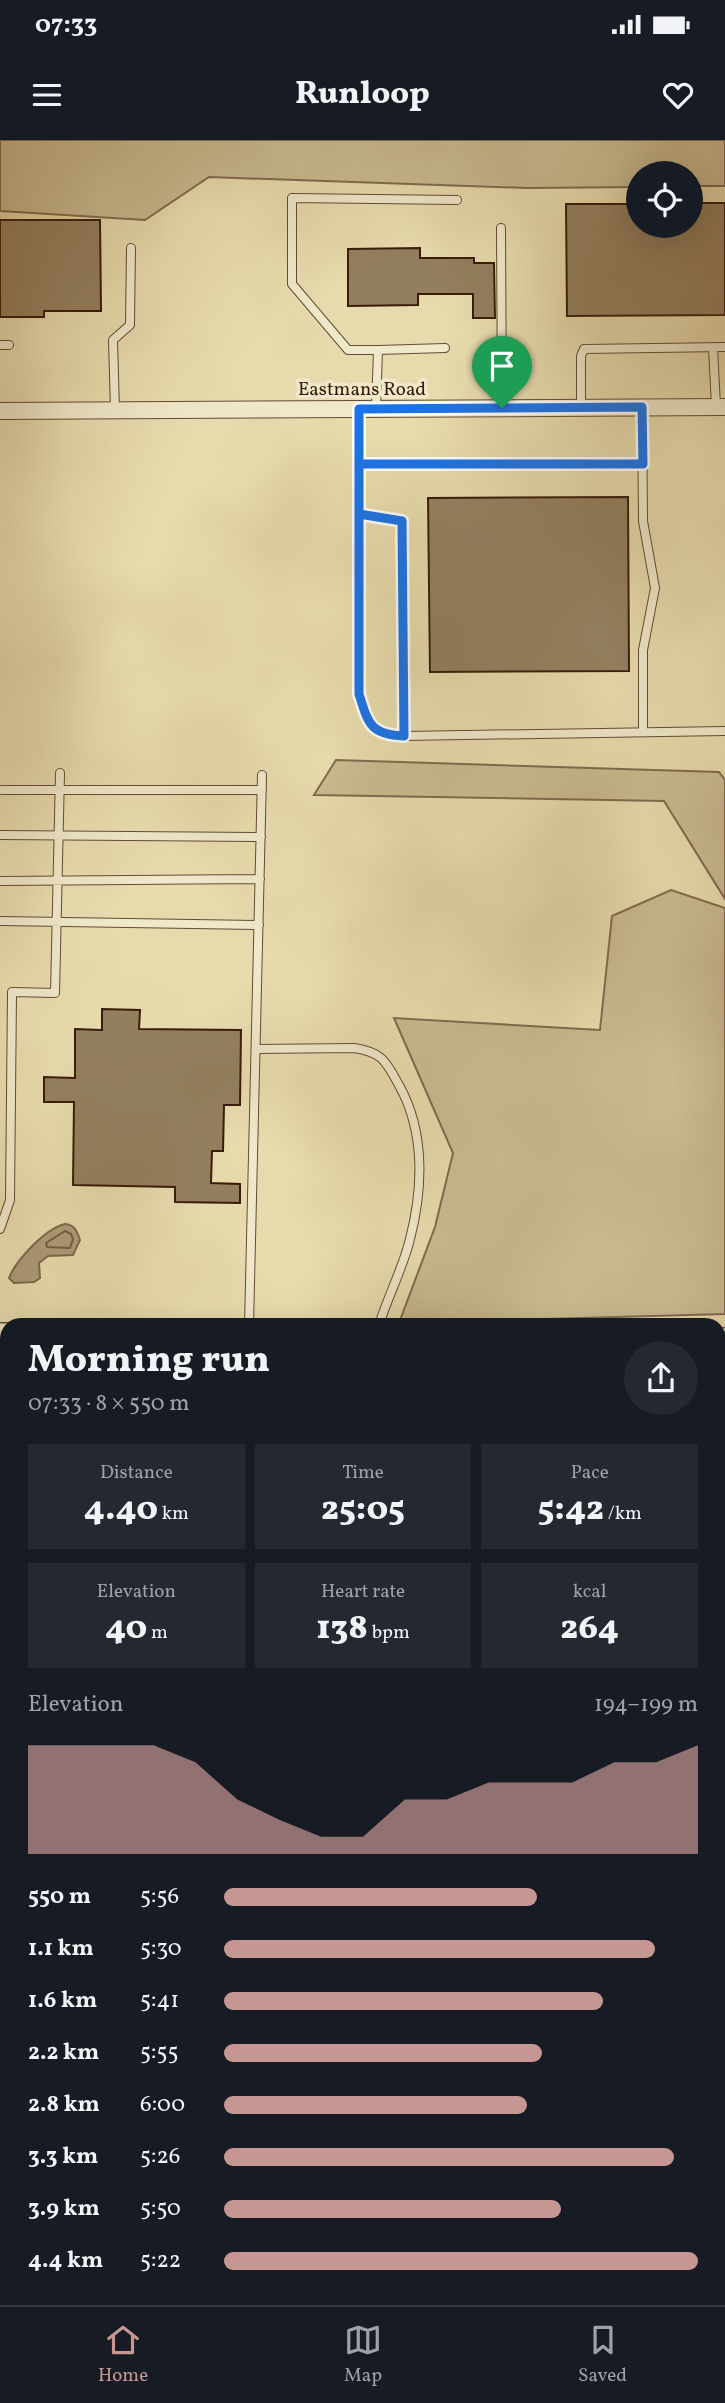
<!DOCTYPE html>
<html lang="en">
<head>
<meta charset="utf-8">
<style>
	body { margin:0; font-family:Vollkorn,serif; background:#242831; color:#f1f3f6; height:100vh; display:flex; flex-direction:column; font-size:26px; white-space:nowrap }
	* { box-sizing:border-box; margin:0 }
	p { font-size:23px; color:#9ea1a6 }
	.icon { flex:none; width:38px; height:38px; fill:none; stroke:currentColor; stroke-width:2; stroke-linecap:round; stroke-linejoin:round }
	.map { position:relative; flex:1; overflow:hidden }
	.side { position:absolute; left:0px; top:1178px; width:726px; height:989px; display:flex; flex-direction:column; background:#171b24; border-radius:21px 21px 0 0; box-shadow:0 7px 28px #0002 }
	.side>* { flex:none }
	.controls { position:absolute; left:626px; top:21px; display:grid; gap:14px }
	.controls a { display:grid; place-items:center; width:77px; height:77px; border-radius:50%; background:#171b24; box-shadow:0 7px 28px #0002; font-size:35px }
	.pin { position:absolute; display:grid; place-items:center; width:60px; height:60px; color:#fff; margin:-72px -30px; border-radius:50% 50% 50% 0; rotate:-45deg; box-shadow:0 0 7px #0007 }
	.pin .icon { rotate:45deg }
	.round { display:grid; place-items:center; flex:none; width:74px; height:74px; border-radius:37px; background:#242831 }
	.head { display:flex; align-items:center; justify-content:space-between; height:119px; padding:0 28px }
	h1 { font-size:38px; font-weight:800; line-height:52px }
	.figures { display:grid; grid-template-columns:repeat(3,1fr); gap:10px; height:119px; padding:7px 28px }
	.figures div { display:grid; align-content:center; border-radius:0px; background:#242831; text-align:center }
	.figures b { font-size:35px; font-weight:800 }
	.figures small { font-size:19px; font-weight:400 }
	.figures p { font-size:19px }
	.chart { height:196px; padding:14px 28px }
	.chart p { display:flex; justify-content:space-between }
	.chart svg { width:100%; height:126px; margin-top:7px; fill:#c59692; opacity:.7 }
	ul { padding:0 28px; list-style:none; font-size:23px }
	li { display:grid; grid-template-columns:112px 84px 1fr; align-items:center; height:52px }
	li i { height:18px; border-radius:9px; background:#c59692 }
	.status { display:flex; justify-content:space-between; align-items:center; height:49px; padding:0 35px; background:#171b24; direction:ltr }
	.status svg { height:19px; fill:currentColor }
	header { display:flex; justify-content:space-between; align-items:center; height:91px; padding:0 28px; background:#171b24; font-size:32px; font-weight:800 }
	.tab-bar { display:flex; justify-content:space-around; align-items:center; height:98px; border-top:2px solid #363941; background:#171b24; font-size:19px; color:#9ea1a6 }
	.tab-bar a { display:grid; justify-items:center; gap:4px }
	.tab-bar .selected { color:#c59692 }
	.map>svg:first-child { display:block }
</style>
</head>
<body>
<div class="status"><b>07:33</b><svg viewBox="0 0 49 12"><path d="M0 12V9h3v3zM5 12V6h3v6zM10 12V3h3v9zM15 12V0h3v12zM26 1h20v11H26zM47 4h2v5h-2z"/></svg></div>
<header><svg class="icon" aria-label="menu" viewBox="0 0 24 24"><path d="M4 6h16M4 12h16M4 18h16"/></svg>Runloop<svg class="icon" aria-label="heart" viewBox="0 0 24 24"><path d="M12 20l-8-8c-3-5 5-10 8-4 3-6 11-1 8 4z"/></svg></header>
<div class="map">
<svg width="725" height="2165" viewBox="0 0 725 2165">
	<rect width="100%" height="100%" fill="#e7dbad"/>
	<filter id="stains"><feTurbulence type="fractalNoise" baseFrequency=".00286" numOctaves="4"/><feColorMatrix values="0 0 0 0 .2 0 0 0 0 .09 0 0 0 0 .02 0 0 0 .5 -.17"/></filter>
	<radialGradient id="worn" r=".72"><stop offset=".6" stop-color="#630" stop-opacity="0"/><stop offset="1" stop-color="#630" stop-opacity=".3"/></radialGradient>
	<!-- green -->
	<path fill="#c9ba91" stroke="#816a4e" stroke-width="2" d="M0 0H725V46H691V33H639V47L527 48 209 37 145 80 0 71Z
		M336 620 719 632 725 640V759L664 661 314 655Z
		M671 750 725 768V1174L399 1183 435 1087 453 1013 394 878 600 890 612 776Z
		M0 1202 7 1205V1415L0 1420Z
		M722 1641 725 1644V1732L719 1725V1643Z
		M0 1652 7 1660V1800L0 1806Z"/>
	<!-- water -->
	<path fill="#ac9a76" stroke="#7e674b" stroke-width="2" d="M65 1084C75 1085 77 1091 80 1100L73 1115 48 1116 39 1123 40 1138 34 1142 14 1143 9 1138C16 1120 46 1088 65 1084Z"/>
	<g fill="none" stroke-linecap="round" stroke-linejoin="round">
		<!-- shore -->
		<path stroke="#725a40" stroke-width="2" d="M65 1091 71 1094 73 1099 70 1108 47 1107 46 1103Z"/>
	</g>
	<!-- building -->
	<path fill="#937f5f" stroke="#391b0a" stroke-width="2" d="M691 63H725V175L567 176 566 64H639V86H691Z
		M0 80H100L101 171H44V177H0Z
		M420 108V118H474V123H494L495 178H473V154H418V165L348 166V109Z
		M628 357 629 531 430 532 428 358Z
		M102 869 140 870 139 889 241 890 240 965H224L223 1011H212L211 1043 240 1044V1063L175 1062V1047L73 1045 74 962H44V937L75 938V889L102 890Z"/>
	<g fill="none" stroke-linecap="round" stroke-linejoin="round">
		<defs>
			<path id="service" d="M501 88 502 268
				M0 205H9
				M713 207 716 267
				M378 210H348L292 144V58L457 60
				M642 267 643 381 655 448 643 510V592
				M581 268V216L584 209 725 207
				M359 269V554C368 583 370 595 404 596L725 591
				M376 269 378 210 445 208
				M115 271 113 200 130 185 131 108
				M359 324H643
				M359 374 402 381 404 596
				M2 650H262
				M0 695 261 697
				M1 741 260 739
				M0 781 259 785
				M256 909 354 908C383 912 386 922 400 947 425 993 423 1049 410 1099 403 1128 388 1156 379 1185
				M0 1089 10 1060 12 852 55 853 60 633
				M249 1185 262 635
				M719 1458 725 1468"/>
			<path id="minor" d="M0 271 725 267
				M67 2160 72 2165
				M396 2160 401 2165"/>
			<path id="tertiary" d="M0 1193H7
				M719 1198H725
				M719 1950 725 1957"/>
			<path id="secondary" d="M719 1494 725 1489
				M0 2111 7 2106"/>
		</defs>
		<!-- service casing -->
		<use href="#service" stroke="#644b33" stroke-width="10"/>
		<!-- minor casing -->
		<use href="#minor" stroke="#644b33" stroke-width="18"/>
		<!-- tertiary casing -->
		<use href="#tertiary" stroke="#644b33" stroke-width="22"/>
		<!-- secondary casing -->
		<use href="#secondary" stroke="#391b0a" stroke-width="24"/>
		<!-- service -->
		<use href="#service" stroke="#efe8ca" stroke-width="8"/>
		<!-- minor -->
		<use href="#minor" stroke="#efe8ca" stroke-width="16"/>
		<!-- tertiary -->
		<use href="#tertiary" stroke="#efe8ca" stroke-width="19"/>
		<!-- secondary -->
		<use href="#secondary" stroke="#efe8ca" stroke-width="21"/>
	</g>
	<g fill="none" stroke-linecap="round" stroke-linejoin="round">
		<defs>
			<path id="route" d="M502 268 359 269V554C368 583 370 595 404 596L402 381 359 374V324H643L642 267 502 268"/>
		</defs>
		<!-- route casing -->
		<use href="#route" stroke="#fff" stroke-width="14"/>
		<!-- route -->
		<use href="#route" stroke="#1a73e8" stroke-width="9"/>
	</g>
	<g text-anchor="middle" stroke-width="7" stroke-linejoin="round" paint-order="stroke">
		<!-- street labels -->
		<g font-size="19" fill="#391b0a" stroke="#efe8ca">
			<text x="362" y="255">Eastmans Road</text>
		</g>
	</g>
	<rect width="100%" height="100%" filter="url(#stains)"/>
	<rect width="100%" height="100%" fill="url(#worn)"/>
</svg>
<div class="controls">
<a><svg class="icon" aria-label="locate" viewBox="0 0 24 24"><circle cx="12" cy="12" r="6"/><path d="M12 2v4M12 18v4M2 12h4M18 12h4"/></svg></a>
</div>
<div class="pin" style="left:502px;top:268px;background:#1e9e55"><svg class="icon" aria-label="arrive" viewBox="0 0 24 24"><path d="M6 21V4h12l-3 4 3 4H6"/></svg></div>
<section class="side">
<div class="head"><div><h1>Morning run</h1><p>07:33 · 8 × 550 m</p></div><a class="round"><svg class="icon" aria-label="share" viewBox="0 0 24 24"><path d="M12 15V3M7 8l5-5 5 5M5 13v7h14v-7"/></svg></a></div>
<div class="figures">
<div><p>Distance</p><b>4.40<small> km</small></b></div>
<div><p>Time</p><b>25:05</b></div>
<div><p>Pace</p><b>5:42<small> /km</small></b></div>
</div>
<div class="figures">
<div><p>Elevation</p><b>40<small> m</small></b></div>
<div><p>Heart rate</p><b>138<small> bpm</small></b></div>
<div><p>kcal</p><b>264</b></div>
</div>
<div class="chart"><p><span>Elevation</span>194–199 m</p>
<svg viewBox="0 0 160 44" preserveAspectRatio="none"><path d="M0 44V6L10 6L20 6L30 6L40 12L50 25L60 32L70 38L80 38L90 25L100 25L110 19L120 19L130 19L140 12L150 12L160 6V44z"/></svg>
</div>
<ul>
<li><b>550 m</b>5:56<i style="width:66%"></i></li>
<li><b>1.1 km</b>5:30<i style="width:91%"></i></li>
<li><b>1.6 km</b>5:41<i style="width:80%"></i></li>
<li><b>2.2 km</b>5:55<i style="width:67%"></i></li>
<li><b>2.8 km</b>6:00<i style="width:64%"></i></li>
<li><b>3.3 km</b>5:26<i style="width:95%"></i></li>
<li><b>3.9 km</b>5:50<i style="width:71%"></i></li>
<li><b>4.4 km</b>5:22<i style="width:100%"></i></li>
</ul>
</section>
</div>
<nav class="tab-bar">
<a class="selected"><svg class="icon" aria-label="home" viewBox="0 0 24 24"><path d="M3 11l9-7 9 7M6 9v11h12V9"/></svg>Home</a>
<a><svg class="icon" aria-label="map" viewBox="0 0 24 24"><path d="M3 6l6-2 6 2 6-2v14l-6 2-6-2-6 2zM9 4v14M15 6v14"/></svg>Map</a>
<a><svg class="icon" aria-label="saved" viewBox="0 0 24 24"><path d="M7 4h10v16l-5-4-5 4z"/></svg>Saved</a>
</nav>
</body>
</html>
